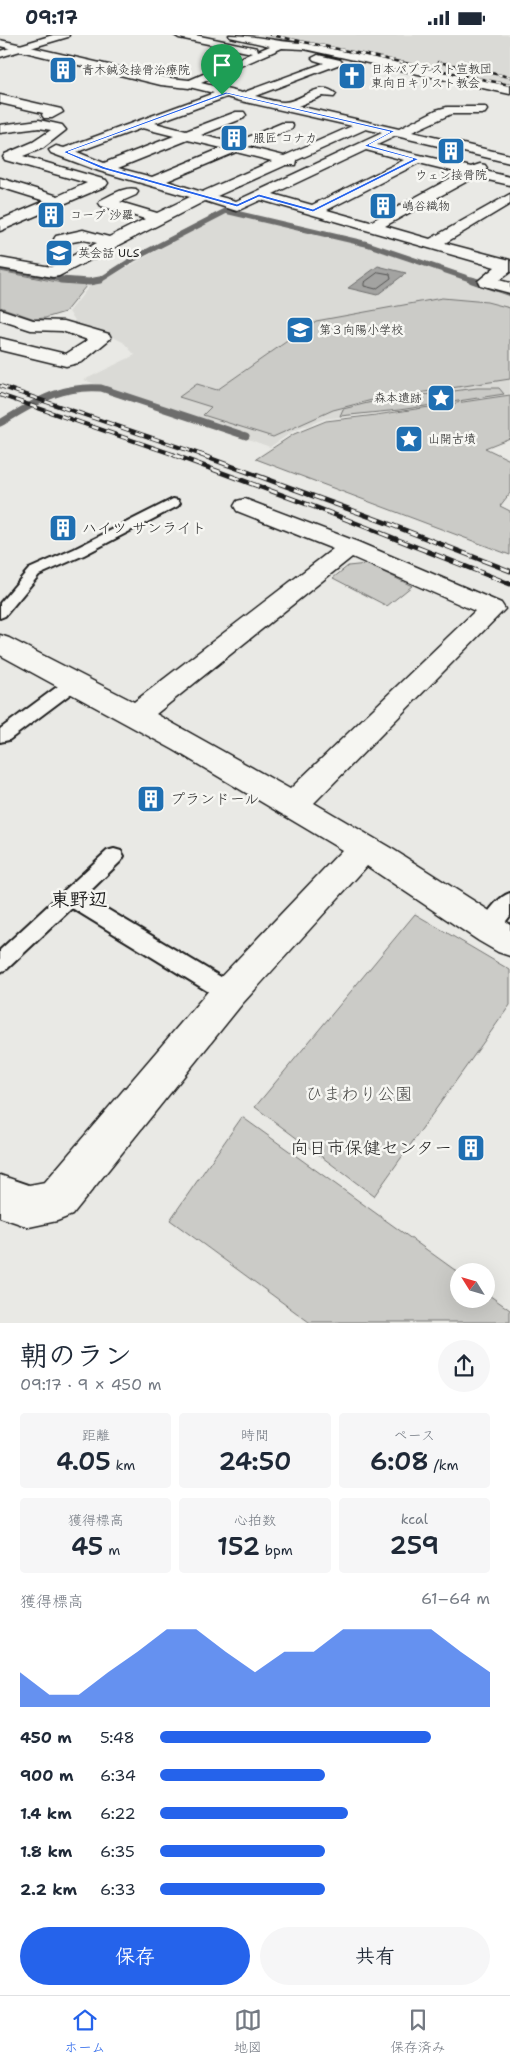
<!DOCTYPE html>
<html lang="ja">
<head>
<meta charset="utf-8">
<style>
	body { margin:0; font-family:"Shantell Sans","Klee One",sans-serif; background:#f6f6f7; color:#1f2937; height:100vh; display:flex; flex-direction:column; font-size:19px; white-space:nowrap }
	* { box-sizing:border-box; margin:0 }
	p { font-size:16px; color:#747a83 }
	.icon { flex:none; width:28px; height:28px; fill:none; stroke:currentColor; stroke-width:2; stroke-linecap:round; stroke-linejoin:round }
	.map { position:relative; height:1288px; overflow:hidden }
	.side { display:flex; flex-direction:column; background:#fff; flex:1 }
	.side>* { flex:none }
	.needle { width:32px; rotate:307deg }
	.fabs { position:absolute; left:450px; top:1228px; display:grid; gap:10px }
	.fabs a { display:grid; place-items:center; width:45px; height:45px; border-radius:50%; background:#fff; box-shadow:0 5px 20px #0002; font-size:25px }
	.pin { position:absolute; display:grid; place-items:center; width:42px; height:42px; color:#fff; margin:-51px -21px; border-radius:50% 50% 50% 0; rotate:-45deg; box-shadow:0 0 5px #0007 }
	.pin .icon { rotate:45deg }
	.round { display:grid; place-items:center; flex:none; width:52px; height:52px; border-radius:26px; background:#f6f6f7 }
	.head { display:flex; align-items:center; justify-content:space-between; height:85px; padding:0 20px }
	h1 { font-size:28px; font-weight:600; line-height:38px }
	.metrics { display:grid; grid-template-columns:repeat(3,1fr); gap:8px; height:85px; padding:5px 20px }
	.metrics div { display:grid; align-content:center; border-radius:5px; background:#f6f6f7; text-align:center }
	.metrics b { font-size:25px; font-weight:600 }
	.metrics small { font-size:14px; font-weight:400 }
	.metrics p { font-size:14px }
	.chart { height:140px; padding:10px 20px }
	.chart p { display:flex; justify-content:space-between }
	.chart svg { width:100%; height:90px; margin-top:5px; fill:#2563eb; opacity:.7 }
	.button { display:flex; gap:10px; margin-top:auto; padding:10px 20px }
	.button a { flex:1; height:58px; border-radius:30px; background:#2563eb; color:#fff; font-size:20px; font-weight:600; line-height:58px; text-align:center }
	.button a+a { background:#f6f6f7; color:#1f2937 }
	ul { padding:0 20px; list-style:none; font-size:16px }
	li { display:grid; grid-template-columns:80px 60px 1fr; align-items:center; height:38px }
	li i { height:12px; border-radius:6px; background:#2563eb }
	.status { display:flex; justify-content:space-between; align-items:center; height:35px; padding:0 25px; background:#fff; direction:ltr }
	.status svg { height:14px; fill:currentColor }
	.dock { display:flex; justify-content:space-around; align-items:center; height:70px; border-top:1px solid #e0e1e3; background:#fff; font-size:14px; color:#747a83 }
	.dock a { display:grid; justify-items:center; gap:2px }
	.dock .current { color:#2563eb }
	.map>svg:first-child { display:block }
</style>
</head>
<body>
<div class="status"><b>09:17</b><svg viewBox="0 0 49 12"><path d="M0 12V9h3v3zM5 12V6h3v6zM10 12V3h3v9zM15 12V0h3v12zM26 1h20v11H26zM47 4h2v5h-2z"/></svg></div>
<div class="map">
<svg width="510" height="1288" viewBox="0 0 510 1288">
	<rect width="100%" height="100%" fill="#e9e9e5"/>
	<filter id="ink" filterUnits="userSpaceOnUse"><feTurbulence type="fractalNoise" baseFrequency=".02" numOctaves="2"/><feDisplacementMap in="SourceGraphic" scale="10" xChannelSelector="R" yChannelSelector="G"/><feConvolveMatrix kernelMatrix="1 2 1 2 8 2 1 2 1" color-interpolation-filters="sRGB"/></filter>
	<g filter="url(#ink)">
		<!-- built -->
		<path fill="#dadad6" d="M260 0H510V52L326 14Z
			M228 179 366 211 510 260V359L404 375 324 384 292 397 270 412 84 345 135 320 123 307 111 301 71 289 75 285 69 277 91 249 106 244 220 180Z"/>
		<!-- green -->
		<path fill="#cbcbc7" stroke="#747472" d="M0 236 57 247 83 249 86 251 65 277 45 283 35 284 0 272Z
			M442 263 487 267 510 273V344L372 365 333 375 273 402 203 380 211 372 179 362 197 349 217 355 316 286Z
			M477 353H499L504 359 399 375 340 381 343 374 376 366Z
			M510 360V403L485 413 510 425V458L500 471 510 476V520L256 424 294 399 326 386 376 380Z
			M367 529 412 551 387 571 333 543 348 531Z
			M415 879 510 935V970L374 1161 255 1072Z
			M242 1082 459 1238V1264H486V1258L510 1275V1287H309L170 1185Z"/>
		<!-- water -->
		<path fill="#a3a3a1" stroke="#6d6d6c" d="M378 231 406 238 377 260 348 253Z"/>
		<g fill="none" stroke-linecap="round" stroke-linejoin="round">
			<!-- shore -->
			<path stroke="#525251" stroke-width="1" d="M379 237 390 239 391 243 376 254 364 251V248Z"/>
			<!-- stream-far1 -->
			<path stroke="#6d6d6c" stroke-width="5.5" d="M0 233 72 246
				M93 246 100 245 135 223 226 176 367 209 476 246"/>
			<!-- stream -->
			<path stroke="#6d6d6c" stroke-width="7" d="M61 245 89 247 100 245
				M472 245 510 258
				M0 388C35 368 59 350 101 353L246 401"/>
			<defs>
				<path id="service" d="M173 464 178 465 180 468 178 471 84 520 39 540 5 581 0 583V568L29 534 74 514Z
					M75 642 81 643 83 647 81 651 9 705 0 707V694L69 643Z
					M114 814 121 816 124 821 121 826 85 861 236 951 240 958 236 965 229 967 222 965 72 873 7 934 0 937V915L107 816Z
					M510 858V881L495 900 488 902 481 900 478 894C484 882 497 862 510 858Z"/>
				<path id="minor" d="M53 0H69L68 2 0 22V16Z
					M174 0H195L257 13 258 16 270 11 230 2 229 0C254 0 278 7 304 8L510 51V59L304 14 282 13 201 48 242 58 324 28 314 25 312 23 318 20 340 25 342 27 340 29 255 61C264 63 274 67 283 67 300 68 320 43 336 59L334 62 322 61 298 71 399 94 436 75 447 72H485L487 75 485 78 481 79H451L412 97 510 120V128L396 101 377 110 471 132 480 129 485 130 487 133 485 136 510 142V150L475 142 385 191 430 204 510 159V169L445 208 510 225V237L499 245 510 248V258L480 250 478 246 495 232 261 165 237 176 205 166 59 241 53 242 0 233V223L51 232 97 208 83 205 62 209 56 207 54 204 56 201 83 195 109 202 145 184 101 171 99 168 101 165C111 160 125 151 136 154L138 157 136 160 120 167 157 178 190 162 99 136 51 118 49 115 56 111 64 113 214 58 185 51 183 49 185 47 252 18 179 3ZM227 62 241 66 352 91 284 121 248 112 292 94 293 91 292 88H282L234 108 201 100 244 83 246 80 244 77H236L186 96 155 88ZM142 93 174 101 104 128 77 117ZM366 94 382 98 236 166 217 161 286 130H296L297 125ZM188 105 222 113 152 142 118 133ZM366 115 404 125 312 170 273 159ZM236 117 272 126 202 157 167 146ZM419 128 460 138 370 187 327 175Z
					M0 60 61 74 63 77 52 83H44L42 80 43 78 0 68Z
					M39 85 62 90 66 95 43 113 23 121 106 145 108 148 106 151 0 196V185L45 166 0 152V143L58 161 87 148 5 125 3 122 5 119 33 107 51 95 39 93 0 98V90Z
					M0 274 33 285 64 286 109 299 111 303 82 327 66 331 0 315V303L66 319 88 305 62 296 31 295 0 285Z
					M245 464 358 507 501 568 505 574 314 768 394 815 510 889V921L498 917 479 906 367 831 242 969 72 1180 57 1186 29 1192 0 1182V1140L29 1150 45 1147 216 947 342 815 174 715 0 620V600L9 603 134 667 333 514 237 476 234 471 237 466ZM352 522 475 576 290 754 156 679Z"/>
				<path id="tertiary" d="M0 5 161 42 189 45 195 49 189 53 161 50 0 11Z"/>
			</defs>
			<!-- service casing -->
			<use href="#service" stroke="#1c1c1c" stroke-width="4"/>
			<!-- minor casing -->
			<use href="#minor" stroke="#1c1c1c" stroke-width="3"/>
			<!-- tertiary casing -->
			<use href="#tertiary" stroke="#1c1c1c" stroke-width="3"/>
			<!-- service -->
			<use href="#service" fill="#f6f6f2" fill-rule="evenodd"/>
			<!-- minor -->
			<use href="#minor" fill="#f6f6f2" fill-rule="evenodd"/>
			<!-- tertiary -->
			<use href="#tertiary" fill="#f6f6f2" fill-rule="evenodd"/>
			<defs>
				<path id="rail-far2" d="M271 0 510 50
					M438 27 510 42"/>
				<path id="rail-far1" d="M0 351 205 421
					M0 360 178 421"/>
				<path id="rail" d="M174 420 320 474 510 549
					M201 420 384 487 510 536"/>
			</defs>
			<!-- rail-far2 casing -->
			<use href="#rail-far2" stroke="#1c1c1c" stroke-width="2.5"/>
			<!-- rail-far1 casing -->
			<use href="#rail-far1" stroke="#1c1c1c" stroke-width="4"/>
			<!-- rail casing -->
			<use href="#rail" stroke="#1c1c1c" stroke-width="5"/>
			<!-- rail-far2 -->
			<use href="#rail-far2" stroke="#f6f6f2" stroke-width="2" stroke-dasharray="5" stroke-linecap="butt"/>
			<!-- rail-far1 -->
			<use href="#rail-far1" stroke="#f6f6f2" stroke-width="2.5" stroke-dasharray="8" stroke-linecap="butt"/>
			<!-- rail -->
			<use href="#rail" stroke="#f6f6f2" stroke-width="3" stroke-dasharray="10" stroke-linecap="butt"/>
		</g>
	</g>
	<!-- route -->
	<path fill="#2563eb" stroke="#fff" fill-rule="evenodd" d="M226 57 395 96 369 110 419 124 313 177 259 162 237 172 102 134 63 117ZM227 59 390 97 364 111 413 124 313 174 259 159 237 169 105 132 68 117Z"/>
	<!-- icons -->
	<defs>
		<symbol id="building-square" viewBox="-11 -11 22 22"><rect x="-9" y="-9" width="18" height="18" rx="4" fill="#1f6fb2" stroke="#f6f6f2"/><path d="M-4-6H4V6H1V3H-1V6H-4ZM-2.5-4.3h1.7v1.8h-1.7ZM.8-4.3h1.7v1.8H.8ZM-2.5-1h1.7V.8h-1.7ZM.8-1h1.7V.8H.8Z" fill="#fff"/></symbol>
		<symbol id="church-square" viewBox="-11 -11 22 22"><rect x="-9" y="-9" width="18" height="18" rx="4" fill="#1f6fb2" stroke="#f6f6f2"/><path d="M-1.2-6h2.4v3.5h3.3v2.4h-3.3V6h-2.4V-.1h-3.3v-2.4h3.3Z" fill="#fff"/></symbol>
		<symbol id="school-square" viewBox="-11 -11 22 22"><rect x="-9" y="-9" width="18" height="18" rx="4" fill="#1f6fb2" stroke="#f6f6f2"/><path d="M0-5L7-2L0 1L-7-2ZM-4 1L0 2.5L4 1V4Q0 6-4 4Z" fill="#fff"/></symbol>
		<symbol id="sight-square" viewBox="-11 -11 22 22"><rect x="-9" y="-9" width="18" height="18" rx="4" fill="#1f6fb2" stroke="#f6f6f2"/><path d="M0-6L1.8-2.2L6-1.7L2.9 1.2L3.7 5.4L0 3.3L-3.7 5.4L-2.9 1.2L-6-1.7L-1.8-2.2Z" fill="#fff"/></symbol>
	</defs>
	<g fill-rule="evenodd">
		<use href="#building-square" x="47" y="19" width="32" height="32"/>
		<use href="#church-square" x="336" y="25" width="32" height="32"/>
		<use href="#building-square" x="218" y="87" width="32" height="32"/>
		<use href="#building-square" x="435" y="100" width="32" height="32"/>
		<use href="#building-square" x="367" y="155" width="32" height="32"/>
		<use href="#building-square" x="35" y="164" width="32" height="32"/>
		<use href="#school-square" x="43" y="202" width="32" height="32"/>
		<use href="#school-square" x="284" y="279" width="32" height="32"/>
		<use href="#sight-square" x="425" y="347" width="32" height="32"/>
		<use href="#sight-square" x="393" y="388" width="32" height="32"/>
		<use href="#building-square" x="47" y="477" width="32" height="32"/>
		<use href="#building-square" x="135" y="748" width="32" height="32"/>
		<use href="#building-square" x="455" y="1097" width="32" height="32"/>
	</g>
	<g text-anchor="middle" stroke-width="5" stroke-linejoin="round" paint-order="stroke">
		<!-- far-poi labels -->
		<g font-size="12" fill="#1c1c1c" stroke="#f6f6f2" text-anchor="start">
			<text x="371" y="38">日本パブテスト宣教団<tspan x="371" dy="14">東向日キリスト教会</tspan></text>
			<text x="82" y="39">青木鍼灸接骨治療院</text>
			<text x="253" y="107">服匠 コナカ</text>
			<text x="451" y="144" text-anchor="middle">ウェン接骨院</text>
			<text x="402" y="175">嶋谷織物</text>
			<text x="70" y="184">コープ 沙羅</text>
			<text x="78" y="222">英会話 ULS</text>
			<text x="319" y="299">第３向陽小学校</text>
			<text x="422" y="367" text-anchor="end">森本遺跡</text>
			<text x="428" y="408">山開古墳</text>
		</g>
		<!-- poi labels -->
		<g font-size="15" fill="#1c1c1c" stroke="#f6f6f2" text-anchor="start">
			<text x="82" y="498">ハイツ サンライト</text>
			<text x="170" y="769">プランドール</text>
		</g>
		<!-- near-park labels -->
		<g font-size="18" fill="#51514f" stroke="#f6f6f2">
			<text x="359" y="1065">ひまわり公園</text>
		</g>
		<!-- near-poi labels -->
		<g font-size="18" fill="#1c1c1c" stroke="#f6f6f2" text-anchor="end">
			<text x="452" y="1119">向日市保健センター</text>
		</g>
		<!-- near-neighbourhood labels -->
		<g font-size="19" font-weight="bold" fill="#1c1c1c" stroke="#f6f6f2">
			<text x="79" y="871">東野辺</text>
		</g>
	</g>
</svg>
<div class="fabs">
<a><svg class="needle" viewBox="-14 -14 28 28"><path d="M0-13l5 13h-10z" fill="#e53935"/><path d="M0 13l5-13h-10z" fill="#747a83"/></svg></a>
</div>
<div class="pin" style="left:222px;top:60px;background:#1e9e55"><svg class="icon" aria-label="arrive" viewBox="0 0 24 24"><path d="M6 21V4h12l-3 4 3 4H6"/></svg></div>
</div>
<section class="side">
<div class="head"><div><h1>朝のラン</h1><p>09:17 · 9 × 450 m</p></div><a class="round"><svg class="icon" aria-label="share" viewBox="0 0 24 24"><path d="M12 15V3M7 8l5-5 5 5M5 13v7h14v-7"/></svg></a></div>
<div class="metrics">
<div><p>距離</p><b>4.05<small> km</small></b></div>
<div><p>時間</p><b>24:50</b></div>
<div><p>ペース</p><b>6:08<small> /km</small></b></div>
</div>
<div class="metrics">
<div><p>獲得標高</p><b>45<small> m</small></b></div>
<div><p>心拍数</p><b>152<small> bpm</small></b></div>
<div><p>kcal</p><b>259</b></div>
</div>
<div class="chart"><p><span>獲得標高</span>61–64 m</p>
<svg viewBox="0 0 160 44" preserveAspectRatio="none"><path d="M0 44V27L10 38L20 38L30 27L40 17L50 6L60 6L70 17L80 27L90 17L100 17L110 6L120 6L130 6L140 6L150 17L160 27V44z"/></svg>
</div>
<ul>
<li><b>450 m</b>5:48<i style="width:82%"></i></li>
<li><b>900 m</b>6:34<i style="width:50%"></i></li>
<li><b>1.4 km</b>6:22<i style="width:57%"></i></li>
<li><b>1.8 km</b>6:35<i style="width:50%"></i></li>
<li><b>2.2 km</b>6:33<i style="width:50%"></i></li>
</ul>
<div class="button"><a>保存</a><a>共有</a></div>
</section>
<nav class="dock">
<a class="current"><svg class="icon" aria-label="home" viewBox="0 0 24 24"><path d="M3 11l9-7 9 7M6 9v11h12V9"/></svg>ホーム</a>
<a><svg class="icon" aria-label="map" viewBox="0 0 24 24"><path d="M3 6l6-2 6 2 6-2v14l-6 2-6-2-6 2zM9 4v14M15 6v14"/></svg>地図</a>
<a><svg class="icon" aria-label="saved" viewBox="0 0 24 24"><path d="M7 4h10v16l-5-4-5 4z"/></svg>保存済み</a>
</nav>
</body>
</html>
